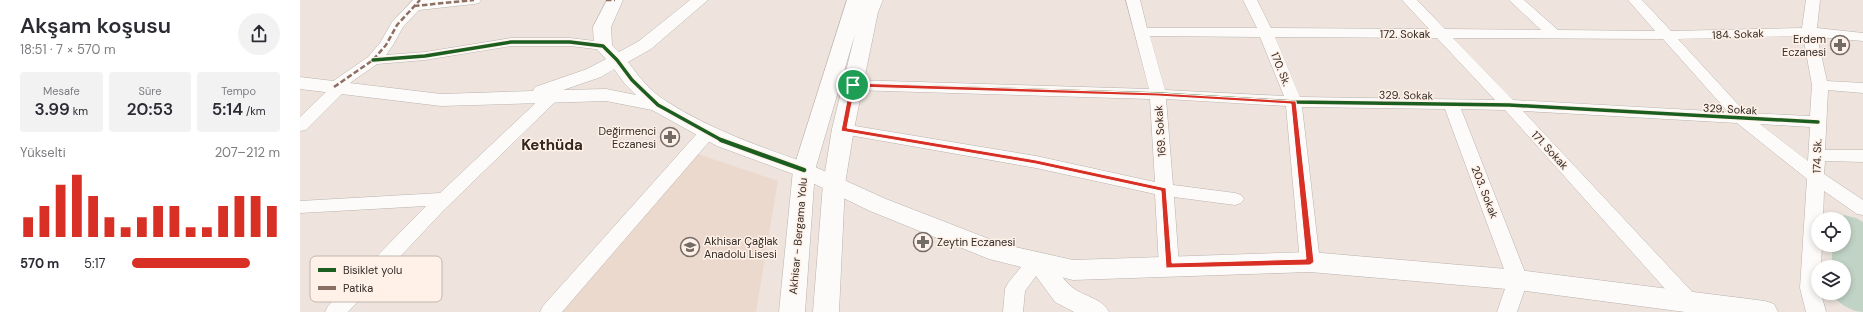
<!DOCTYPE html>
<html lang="tr">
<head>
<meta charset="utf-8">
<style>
	body { margin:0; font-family:"DM Sans",sans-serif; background:#f2f2f3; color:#2b2b33; height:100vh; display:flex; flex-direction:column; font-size:15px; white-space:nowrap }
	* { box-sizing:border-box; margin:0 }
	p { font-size:13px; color:#7c7c81 }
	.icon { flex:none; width:22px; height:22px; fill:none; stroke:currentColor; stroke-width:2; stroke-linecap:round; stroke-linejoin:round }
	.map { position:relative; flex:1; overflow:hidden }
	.side { display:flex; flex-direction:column; background:#fff; width:300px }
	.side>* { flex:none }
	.controls { position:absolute; left:1511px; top:212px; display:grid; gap:8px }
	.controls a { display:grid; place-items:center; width:40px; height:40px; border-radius:50%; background:#fff; box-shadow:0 2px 6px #0003; font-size:20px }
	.pin { position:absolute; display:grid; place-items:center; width:34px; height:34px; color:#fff; margin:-17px; border:2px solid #fff; border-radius:50%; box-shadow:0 1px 4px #0007 }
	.round { display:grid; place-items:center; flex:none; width:42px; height:42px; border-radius:21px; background:#f2f2f3 }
	.overview { display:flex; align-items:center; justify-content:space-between; height:68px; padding:0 20px }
	h1 { font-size:22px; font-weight:600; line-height:30px }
	.stats { display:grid; grid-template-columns:repeat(3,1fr); gap:6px; height:68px; padding:4px 20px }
	.stats div { display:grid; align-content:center; border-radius:4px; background:#f2f2f3; text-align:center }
	.stats b { font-size:17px; font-weight:600 }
	.stats small { font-size:11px; font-weight:400 }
	.stats p { font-size:11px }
	.chart { height:112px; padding:8px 20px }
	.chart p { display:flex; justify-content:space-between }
	.chart svg { width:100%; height:72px; margin-top:4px; stroke:#d93025; stroke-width:6 }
	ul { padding:0 20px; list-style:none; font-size:13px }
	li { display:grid; grid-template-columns:64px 48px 1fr; align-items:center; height:30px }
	li i { height:10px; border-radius:5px; background:#d93025 }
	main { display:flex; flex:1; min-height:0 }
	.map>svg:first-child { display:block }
</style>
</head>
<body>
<main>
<section class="side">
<div class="overview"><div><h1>Akşam koşusu</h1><p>18:51 · 7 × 570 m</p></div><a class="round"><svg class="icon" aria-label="share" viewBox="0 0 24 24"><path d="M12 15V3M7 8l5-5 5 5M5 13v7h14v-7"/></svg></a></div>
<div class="stats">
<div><p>Mesafe</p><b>3.99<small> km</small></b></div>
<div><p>Süre</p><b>20:53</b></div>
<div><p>Tempo</p><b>5:14<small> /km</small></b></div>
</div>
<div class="chart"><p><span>Yükselti</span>207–212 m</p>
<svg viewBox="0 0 160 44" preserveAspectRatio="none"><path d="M5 44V32M15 44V25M25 44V12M35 44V6M45 44V19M55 44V32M65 44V38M75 44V32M85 44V25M95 44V25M105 44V38M115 44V38M125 44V25M135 44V19M145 44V19M155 44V25"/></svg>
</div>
<ul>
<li><b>570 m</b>5:17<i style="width:80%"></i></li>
</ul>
</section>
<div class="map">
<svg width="1563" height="312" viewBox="0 0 1563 312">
	<rect width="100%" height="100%" fill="#eee4dd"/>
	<!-- built -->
	<path fill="#ecd9ce" d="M395 153 478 181 456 312H257Z"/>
	<!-- green -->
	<path fill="#c0d3c5" d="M1544 215 1556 218 1563 222V312C1550 312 1538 302 1529 293H1544V267H1531L1533 245H1544V219H1536V217Z"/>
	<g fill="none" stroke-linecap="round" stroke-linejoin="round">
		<defs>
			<path id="minor" d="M113 0H181L179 3 174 4 119 10 103 27 93 45 86 55 125 52 211 38H270L303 42 308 43 310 46 308 49 303 50 270 46H211L125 60 77 64 47 85 49 87 6 130 0 131V117L28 90 26 87 29 84 68 57 80 43 92 22Z
				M826 0H840L847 28H957L943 0H957L971 28 1129 29 1102 0H1117L1145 29 1241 30 1209 0H1224L1258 30 1355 31 1328 0H1342L1371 31 1502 28 1506 0H1520L1517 28 1563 33V41L1517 37 1527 81 1563 83V93L1528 90 1525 150H1563V162L1525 161 1524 174 1563 200V215L1557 214 1524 191 1523 219H1518V245H1522L1521 267H1518V293H1521L1526 312H1506L1500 288 1507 179 1437 123 1223 111 1397 297 1400 303 1397 309 1390 311 1383 309 1205 110 1161 109 1228 280 1217 312H1197L1208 280 1145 109 1002 107 1020 262 1017 267 1010 269 1003 267 1000 262 986 106 866 99 873 185 935 193 941 195 944 199 941 203 935 205 874 197 879 266 876 271 869 273 862 271 859 266 855 194 736 168 543 134 537 133 535 129 537 125 543 124 736 156 855 182 850 99 553 90 548 88 545 85 548 82 553 80 849 89ZM850 36 960 37 984 96 865 90ZM1503 36 1512 85 1510 116 1446 113 1378 39ZM975 37 1137 38 1195 100 1000 97ZM1153 38 1363 39 1428 112 1213 100ZM1460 124 1510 127 1508 161Z
				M251 92 257 94 259 97 257 100 143 211 48 312H25L28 306 126 206 0 213V201L140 193 245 94Z
				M408 127 414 128 416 132 414 136 262 312H240L243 306 402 128Z
				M737 254 744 256 747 261 725 291 723 312H703L705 289 708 283 730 256Z"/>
			<path id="tertiary" d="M307 0H323L311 27 312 45 319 52 339 41 390 0H408L351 49 328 62C338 76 351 92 366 101 411 130 461 147 512 165L515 170 512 175 504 177 496 175 417 146 352 110 306 101 141 106 0 89V77L141 94 233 91 235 87 287 69 306 59 294 46 293 27ZM314 69 325 84 336 95 306 89 263 90 301 77Z
				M737 252C755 258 759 278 773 288 785 297 802 298 809 312H774L755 302 725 261 729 255Z"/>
			<path id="secondary" d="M504 162 586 199 702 244 773 260 1010 252 1218 270 1465 301 1474 304 1478 312H1385L1218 290 1010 272 773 280 689 259 570 211 496 175 493 170 496 165Z"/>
			<path id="primary" d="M547 0H565L564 3 565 0H583L578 12 554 129 545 184 539 312H513L523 184 532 129 555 34 515 170 505 312H479L493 170Z"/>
		</defs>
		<!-- minor casing -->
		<use href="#minor" stroke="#bab2ad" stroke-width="1"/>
		<!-- tertiary casing -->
		<use href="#tertiary" stroke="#bab2ad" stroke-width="1"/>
		<!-- secondary casing -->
		<use href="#secondary" stroke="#bab2ad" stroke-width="1"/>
		<!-- primary casing -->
		<use href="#primary" stroke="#bab2ad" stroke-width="1"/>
		<!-- minor -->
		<use href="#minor" fill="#fcfbfa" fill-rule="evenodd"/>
		<!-- tertiary -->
		<use href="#tertiary" fill="#fcfbfa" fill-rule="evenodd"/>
		<!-- secondary -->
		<use href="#secondary" fill="#fcfbfa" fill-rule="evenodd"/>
		<!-- primary -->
		<use href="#primary" fill="#fcfbfa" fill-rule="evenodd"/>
		<!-- quiet -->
		<path stroke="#8d6e63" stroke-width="2.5" stroke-dasharray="5.5 2.5" stroke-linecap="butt" d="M306 0H315
			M114 6 174 0
			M34 87 73 60 86 45 97 25 120 0"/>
		<defs>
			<path id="cycleway-far1" d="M73 60 125 56 211 42H270L303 46 317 60 332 80 358 105 423 141
				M553 85 858 94 994 102 1209 105 1518 122"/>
			<path id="cycleway" d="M421 140 504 170"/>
		</defs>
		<!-- cycleway-far1 casing -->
		<use href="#cycleway-far1" stroke="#fff1e7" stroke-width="5.5"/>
		<!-- cycleway casing -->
		<use href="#cycleway" stroke="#fff1e7" stroke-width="7"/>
		<!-- cycleway-far1 -->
		<use href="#cycleway-far1" stroke="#1b5e20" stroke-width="3.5"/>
		<!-- cycleway -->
		<use href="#cycleway" stroke="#1b5e20" stroke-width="4.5"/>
	</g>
	<!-- route -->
	<path fill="#d93025" stroke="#fff" fill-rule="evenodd" d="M553 83 858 93 996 101 1014 262 1010 265 866 268 861 191 736 164 541 131 550 85ZM555 87 858 96 991 104 1006 259 872 263 866 188 736 160 547 128Z"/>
	<!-- icons -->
	<defs>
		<symbol id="pharmacy-ring" viewBox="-11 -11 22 22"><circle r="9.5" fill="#fff1e7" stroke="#746c67" stroke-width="1.5"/><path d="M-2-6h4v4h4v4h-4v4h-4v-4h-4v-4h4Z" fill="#746c67"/></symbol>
		<symbol id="school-ring" viewBox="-11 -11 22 22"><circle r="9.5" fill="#fff1e7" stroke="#746c67" stroke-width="1.5"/><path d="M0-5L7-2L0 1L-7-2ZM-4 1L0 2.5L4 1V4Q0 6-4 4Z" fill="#746c67"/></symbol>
	</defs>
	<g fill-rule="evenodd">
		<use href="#pharmacy-ring" x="1529" y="34" width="22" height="22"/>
		<use href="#pharmacy-ring" x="359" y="126" width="22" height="22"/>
		<use href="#pharmacy-ring" x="612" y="231" width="22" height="22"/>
		<use href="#school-ring" x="379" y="236" width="22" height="22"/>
	</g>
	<g text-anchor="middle" stroke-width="3" stroke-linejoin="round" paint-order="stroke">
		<!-- street labels -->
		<g font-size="11" fill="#322b27" stroke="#fff1e7">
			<text x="1105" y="38">172. Sokak</text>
			<text transform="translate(1438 34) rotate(-2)" y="4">184. Sokak</text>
			<text transform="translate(981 69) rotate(68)" y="4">170. Sk.</text>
			<text transform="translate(1106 95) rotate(1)" y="4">329. Sokak</text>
			<text transform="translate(1430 109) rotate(3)" y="4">329. Sokak</text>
			<text transform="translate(860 131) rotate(-94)" y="4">169. Sokak</text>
			<text transform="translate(1250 150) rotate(47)" y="4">171. Sokak</text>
			<text transform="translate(1517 156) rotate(-88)" y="4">174. Sk.</text>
			<text transform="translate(1185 192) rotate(69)" y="4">203. Sokak</text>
			<text transform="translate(498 236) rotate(-85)" y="4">Akhisar - Bergama Yolu</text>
		</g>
		<!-- poi labels -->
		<g font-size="11" fill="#322b27" stroke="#fff1e7" text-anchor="end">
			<text x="1526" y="43">Erdem<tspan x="1526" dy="13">Eczanesi</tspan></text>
			<text x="356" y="135">Değirmenci<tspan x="356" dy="13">Eczanesi</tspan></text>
			<text x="404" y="245" text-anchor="start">Akhisar Çağlak<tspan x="404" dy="13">Anadolu Lisesi</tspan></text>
			<text x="637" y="246" text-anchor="start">Zeytin Eczanesi</text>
		</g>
		<!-- district labels -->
		<g font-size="15" font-weight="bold" fill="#34271e" stroke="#fff1e7">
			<text x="252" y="150">Kethüda</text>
		</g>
	</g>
	<!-- legend -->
	<rect x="10" y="256" width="132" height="46" rx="6" fill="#fff1e7" stroke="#c2b6ad" stroke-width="1"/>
	<rect x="18" y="268" width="18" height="4" fill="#1b5e20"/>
	<rect x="18" y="286" width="18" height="4" fill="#8d6e63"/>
	<g font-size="11" fill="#322b27">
		<text x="43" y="274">Bisiklet yolu</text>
		<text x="43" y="292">Patika</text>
	</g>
</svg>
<div class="controls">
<a><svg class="icon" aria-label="locate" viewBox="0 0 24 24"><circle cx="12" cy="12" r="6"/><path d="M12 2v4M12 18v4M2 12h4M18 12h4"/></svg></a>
<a><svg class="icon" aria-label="layers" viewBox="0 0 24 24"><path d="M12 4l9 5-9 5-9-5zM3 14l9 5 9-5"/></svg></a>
</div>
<div class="pin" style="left:553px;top:85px;background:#1e9e55"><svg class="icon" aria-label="arrive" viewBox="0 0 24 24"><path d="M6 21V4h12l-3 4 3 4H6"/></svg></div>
</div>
</main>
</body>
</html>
